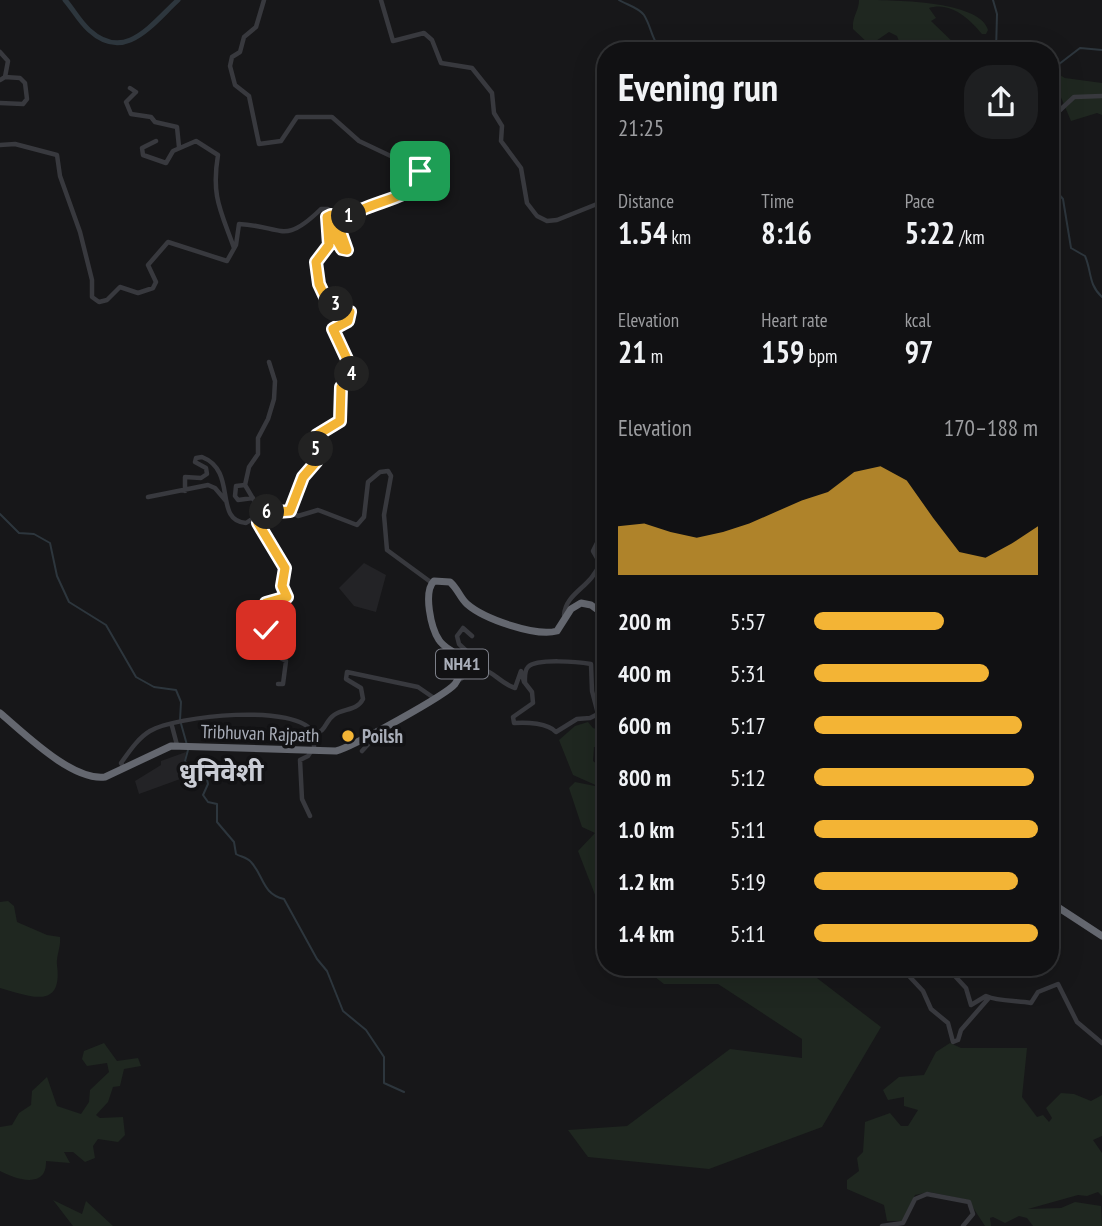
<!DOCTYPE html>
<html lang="en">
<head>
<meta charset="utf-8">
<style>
	body { margin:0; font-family:"PT Sans Narrow","Noto Sans Devanagari",sans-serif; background:#1e1f21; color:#f1f3f6; height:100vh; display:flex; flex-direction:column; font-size:26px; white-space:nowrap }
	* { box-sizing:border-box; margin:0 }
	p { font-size:23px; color:#9c9da0 }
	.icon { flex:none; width:38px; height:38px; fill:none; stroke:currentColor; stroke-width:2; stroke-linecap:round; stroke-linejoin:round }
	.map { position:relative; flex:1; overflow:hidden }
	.sheet { position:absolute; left:597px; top:42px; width:462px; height:934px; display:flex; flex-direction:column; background:#111113; border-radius:28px; box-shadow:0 7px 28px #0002,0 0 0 2px #303133 }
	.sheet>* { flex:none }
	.pin { position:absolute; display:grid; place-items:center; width:60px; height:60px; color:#fff; margin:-30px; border-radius:14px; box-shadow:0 4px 10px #0006 }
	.km { position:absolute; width:35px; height:35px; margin:-18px; border-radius:50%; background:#222; color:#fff; font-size:19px; line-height:35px; text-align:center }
	.round { display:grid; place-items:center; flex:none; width:74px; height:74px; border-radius:28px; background:#1e1f21 }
	.head { display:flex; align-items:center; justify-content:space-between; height:119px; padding:0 21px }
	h1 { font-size:38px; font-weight:700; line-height:52px }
	.figures { display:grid; grid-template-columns:repeat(3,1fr); gap:10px; height:119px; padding:7px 21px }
	.figures div { display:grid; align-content:center }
	.figures b { font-size:30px; font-weight:700 }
	.figures small { font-size:19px; font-weight:400 }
	.figures p { font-size:19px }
	.chart { height:196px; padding:14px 21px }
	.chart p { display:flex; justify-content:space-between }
	.chart svg { width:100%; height:126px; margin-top:7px; fill:#f3b435; opacity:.7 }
	ul { padding:0 21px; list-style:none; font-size:23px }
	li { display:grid; grid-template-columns:112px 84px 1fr; align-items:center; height:52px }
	li i { height:18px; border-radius:9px; background:#f3b435 }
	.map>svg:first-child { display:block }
</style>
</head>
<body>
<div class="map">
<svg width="1102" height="1226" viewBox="0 0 1102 1226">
	<rect width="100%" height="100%" fill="#171719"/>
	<!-- built -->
	<path fill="#232326" d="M364 563 386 575 376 612 354 606 339 588Z
		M186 752 184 764 194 774 139 794 135 781 161 765V761Z"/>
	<!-- green -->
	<path fill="#1f2720" d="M859 0C890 0 980 0 988 30L986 34H982C970 19 950 1 929 8L936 18 931 21 958 47 956 51H918L900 44 897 36 889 32 870 45 853 29C852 16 859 11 859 0Z
		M1056 73 1065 78 1102 83V115L1097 113 1071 121 1052 76Z
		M588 722 593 728 605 732V747H594L593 761 605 771V930L599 905 578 851 595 833 582 827 569 788 575 782 600 787 573 775 559 740 575 726Z
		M8 901 14 906 17 922 47 935 60 937C61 947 56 956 57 965 63 1011 29 996 0 988V902Z
		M666 968H812L813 975 881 1027 822 1127 709 1169 588 1157 568 1130 627 1126 730 1049 802 1058V1039L718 984H664L655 977Z
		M104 1043 117 1061 138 1058 141 1066 124 1069 120 1086 113 1087 108 1102 96 1115 100 1118 123 1117 125 1135 118 1142 98 1139 93 1146 95 1158 85 1162 73 1152H64L70 1163 46 1161C47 1190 15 1179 0 1171V1127L12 1125 19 1113 31 1105 32 1091 47 1077 57 1106 81 1114 89 1102 90 1090 109 1072 107 1063 87 1066 82 1059 84 1051Z
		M950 1043 961 1048H1027L1022 1097 1037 1117 1043 1115 1049 1122 1052 1118 1046 1108 1061 1093 1074 1094 1091 1101 1102 1095V1136L1093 1140 1102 1153V1196L1098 1192 1087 1196 1078 1195 1028 1209 1061 1208 1075 1202 1101 1206 1102 1226H1033L1027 1218 1019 1216 1005 1223 993 1217 990 1218 991 1226H985L968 1200 929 1192 915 1195 903 1221H887L884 1205 847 1189V1180L859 1171 857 1158 863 1152 865 1122 890 1113 901 1126H908L918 1110 904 1106V1097L888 1100 883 1090 899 1077 924 1075 936 1052Z
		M53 1200 82 1214 86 1201 113 1226H73Z"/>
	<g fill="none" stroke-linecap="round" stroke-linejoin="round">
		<!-- stream -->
		<path stroke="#2d363d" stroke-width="2" d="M619 0C627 5 638 7 644 15 652 28 651 40 663 51
			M993 0 997 14 996 51
			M1050 71 1080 48 1102 50
			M1050 184 1063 199 1071 248 1085 256C1092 272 1088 284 1102 297
			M0 514 19 533 34 534 50 543 57 576 69 602 106 625 136 677 154 687 176 690 181 702 180 720 187 745
			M188 750 185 761 190 768 206 774 208 784 203 795 208 802 217 804V822L234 842 236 854C241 857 247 857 251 862 264 876 262 894 284 899L317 959 327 971 343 1011 366 1030 384 1057V1083L404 1092"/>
		<!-- river -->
		<path stroke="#2d363d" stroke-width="5" d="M65 0C73 9 79 21 89 30 125 63 151 25 178 0"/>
		<!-- minor -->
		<path stroke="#38393e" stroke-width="4.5" d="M264 0 256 27 244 37 240 52 232 57 230 66 235 85 249 96 259 144 281 141 297 117H332L359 141 416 168 423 176C419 193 362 208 345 219L341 233 347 250 342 249 335 237 331 215 327 217 329 245 316 262 318 280 326 299 350 312 348 321 333 329 353 372 341 387 339 421 317 435 316 462 303 477 290 511 298 516 318 510 357 525 364 517 368 482 380 472 388 471 391 476 384 515 387 550 432 583
			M381 0 393 41 424 33 432 40 441 63 472 68 492 93 494 113 502 126 501 141 521 168 527 203 537 216 547 221 557 220 597 204 606 197
			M0 52 8 61 5 77 0 80
			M130 88 136 92 126 102 131 114 151 117 155 122 177 127 179 147
			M0 103 23 104 27 99 25 83 20 78 5 77
			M1050 114 1059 111 1074 97 1102 96
			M156 141 142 148 143 155 166 163 173 151 196 141 218 155C211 197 221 211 234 248
			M0 145 15 144 57 155 60 176 80 232 92 280V297L99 302 107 300 120 287 138 293 153 288 156 282 148 265 168 242 227 261 236 245 239 224C283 226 283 246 321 209H328L330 215
			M245 485 236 486 235 496 238 500 253 498
			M602 488 606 500
			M185 491V477L201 478 207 474 206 468 195 462 196 458 202 457C238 471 213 521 246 523 259 514 274 507 290 511
			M148 497 208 485 215 488 226 501
			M264 513 265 518 258 525 267 533 272 549 285 568 282 586 287 597 265 605V643L269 652 286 661 283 684H278
			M262 514 245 485 249 467 258 454V438L268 419 274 399 275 381 269 362
			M564 615C566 592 591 588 600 563L593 551 606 525
			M469 670 475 659 459 644 457 636 463 628 472 636
			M461 679C485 654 493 681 515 688L521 671 524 682
			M525 683C525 679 524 671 528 667 537 658 579 662 591 664L592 691 598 714 590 718 577 719 556 732C548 723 527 722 514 723L513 717 533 703 532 692 525 683
			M172 726 177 745
			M314 750V734C327 731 324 722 334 715 344 708 357 711 363 699L361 688 346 679 347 672 418 687 434 698
			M362 751 382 729
			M124 768 121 763C129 752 138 738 150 731 175 716 299 702 314 734
			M310 816 302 799 300 760 308 756 312 750
			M908 968 909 976 923 991 931 1009 948 1023 953 1042 958 1040 961 1030 988 999
			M939 968 952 973 966 988 971 1005 986 996C1000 1002 1016 1000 1031 1003L1038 992 1058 984 1077 1022 1102 1043
			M882 1226 903 1223 915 1199 927 1194 969 1202 973 1214 963 1226"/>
		<!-- highway -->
		<path stroke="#64676f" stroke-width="7" d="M0 713C25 734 72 781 105 777L171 746 336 751C352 747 446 695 455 684 461 676 462 668 460 658 454 651 444 648 439 640 431 628 423 592 434 581L450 582C458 589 460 598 467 604 484 619 536 637 557 631L571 609 581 603 591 605 606 616
			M1050 902 1102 936"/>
	</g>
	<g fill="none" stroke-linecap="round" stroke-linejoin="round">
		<defs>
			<path id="route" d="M266 630V603L287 597 282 586 285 568 258 523 265 517 264 513 290 511 303 477 316 462 317 435 340 421 341 387 353 372 333 329 348 321 350 312 326 299 319 284 316 262 329 245 327 217 331 215 335 237 342 249 347 250 341 233 343 221C365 202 404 201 422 181L420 171"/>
		</defs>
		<!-- route casing -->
		<use href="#route" stroke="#fff" stroke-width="14"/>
		<!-- route -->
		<use href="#route" stroke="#f3b435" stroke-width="9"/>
	</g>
	<!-- markers -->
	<circle fill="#f3b435" stroke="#121214" stroke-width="2.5" cx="348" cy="736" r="7"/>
	<g text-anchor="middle" stroke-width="7" stroke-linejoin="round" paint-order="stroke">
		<!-- shield labels -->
		<rect fill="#121214" stroke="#7c7f88" stroke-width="2" x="436" y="649.5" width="52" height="29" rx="5"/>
		<g font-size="18" font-weight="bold" fill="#a9aeb9">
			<text x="462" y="670">NH41</text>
		</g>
		<!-- street labels -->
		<g font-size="19" fill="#a9aeb9" stroke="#121214">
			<text transform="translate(260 733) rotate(2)" y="7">Tribhuvan Rajpath</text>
		</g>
		<!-- poi labels -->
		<g font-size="19" font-weight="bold" fill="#a9aeb9" stroke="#121214" text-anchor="start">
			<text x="362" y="743">Poilsh</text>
		</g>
		<!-- district labels -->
		<g font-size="26" font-weight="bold" fill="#cacdd5" stroke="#121214">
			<text x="221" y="781">धुनिवेशी</text>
		</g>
	</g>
</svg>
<div class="pin" style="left:420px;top:171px;background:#1e9e55"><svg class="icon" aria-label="arrive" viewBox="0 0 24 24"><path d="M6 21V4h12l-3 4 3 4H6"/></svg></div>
<div class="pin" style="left:266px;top:630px;background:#d93025"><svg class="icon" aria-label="check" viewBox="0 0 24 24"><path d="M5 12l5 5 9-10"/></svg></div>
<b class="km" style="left:349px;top:216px">1</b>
<b class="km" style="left:336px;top:304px">3</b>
<b class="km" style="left:352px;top:374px">4</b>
<b class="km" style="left:316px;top:449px">5</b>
<b class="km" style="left:267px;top:512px">6</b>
<section class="sheet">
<div class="head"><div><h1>Evening run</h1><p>21:25</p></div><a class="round"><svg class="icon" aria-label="share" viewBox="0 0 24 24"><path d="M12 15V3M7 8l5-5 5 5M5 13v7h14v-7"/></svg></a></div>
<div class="figures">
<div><p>Distance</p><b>1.54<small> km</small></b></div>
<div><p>Time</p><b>8:16</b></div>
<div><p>Pace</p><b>5:22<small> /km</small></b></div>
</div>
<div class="figures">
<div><p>Elevation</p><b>21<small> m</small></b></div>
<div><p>Heart rate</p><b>159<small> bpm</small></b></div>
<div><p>kcal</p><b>97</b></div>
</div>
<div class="chart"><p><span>Elevation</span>170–188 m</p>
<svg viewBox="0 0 160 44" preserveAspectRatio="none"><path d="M0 44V27L10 26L20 29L30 31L40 29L50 26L60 22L70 18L80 15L90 8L100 6L110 11L120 24L130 36L140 38L150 33L160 27V44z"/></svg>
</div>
<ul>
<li><b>200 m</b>5:57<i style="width:58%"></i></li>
<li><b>400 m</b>5:31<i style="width:78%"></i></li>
<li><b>600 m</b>5:17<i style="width:93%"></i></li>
<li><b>800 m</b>5:12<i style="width:98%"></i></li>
<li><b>1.0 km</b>5:11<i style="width:100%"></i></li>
<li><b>1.2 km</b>5:19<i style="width:91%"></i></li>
<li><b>1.4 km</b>5:11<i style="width:100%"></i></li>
</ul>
</section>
</div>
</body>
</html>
